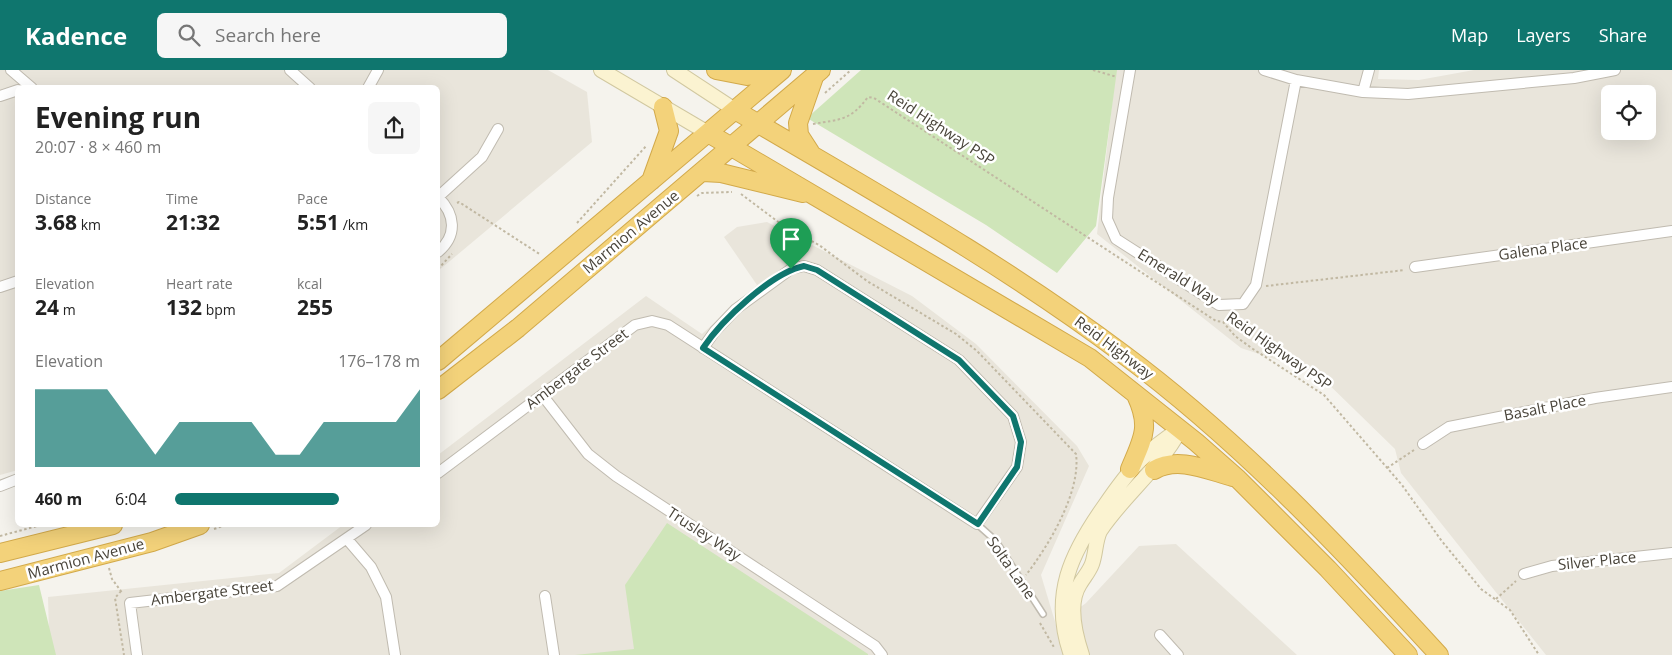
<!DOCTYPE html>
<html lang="en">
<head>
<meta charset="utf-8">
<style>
	body { margin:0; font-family:"Open Sans",sans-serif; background:#f6f6f6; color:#222; height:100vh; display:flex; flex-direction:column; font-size:19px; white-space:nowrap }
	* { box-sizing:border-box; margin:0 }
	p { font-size:16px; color:#767676 }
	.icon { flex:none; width:28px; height:28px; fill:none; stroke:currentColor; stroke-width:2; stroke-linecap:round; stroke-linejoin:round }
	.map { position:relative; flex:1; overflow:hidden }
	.sheet { position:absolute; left:15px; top:15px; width:425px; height:442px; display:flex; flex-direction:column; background:#fff; border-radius:8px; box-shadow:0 5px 20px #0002 }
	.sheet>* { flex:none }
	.controls { position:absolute; left:1601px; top:15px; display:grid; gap:10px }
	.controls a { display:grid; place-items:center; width:55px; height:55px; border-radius:8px; background:#fff; box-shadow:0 5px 20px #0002; font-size:25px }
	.pin { position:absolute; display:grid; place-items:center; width:42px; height:42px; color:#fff; margin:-51px -21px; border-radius:50% 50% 50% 0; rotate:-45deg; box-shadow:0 0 5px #0007 }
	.pin .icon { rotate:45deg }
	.round { display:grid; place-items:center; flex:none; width:52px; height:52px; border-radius:8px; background:#f6f6f6 }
	.summary { display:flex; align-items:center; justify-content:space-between; height:85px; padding:0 20px }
	h1 { font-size:28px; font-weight:700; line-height:38px }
	.stats { display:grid; grid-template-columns:repeat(3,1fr); gap:8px; height:85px; padding:5px 20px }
	.stats div { display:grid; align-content:center }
	.stats b { font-size:21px; font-weight:700 }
	.stats small { font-size:14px; font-weight:400 }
	.stats p { font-size:14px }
	.chart { height:140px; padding:10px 20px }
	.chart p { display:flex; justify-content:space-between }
	.chart svg { width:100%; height:90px; margin-top:5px; fill:#0f766e; opacity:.7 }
	ul { padding:0 20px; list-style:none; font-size:16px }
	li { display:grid; grid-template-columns:80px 60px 1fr; align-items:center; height:38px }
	li i { height:12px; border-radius:6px; background:#0f766e }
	header { display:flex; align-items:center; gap:30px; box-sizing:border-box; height:70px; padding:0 25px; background:#0f766e; color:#fff }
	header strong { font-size:24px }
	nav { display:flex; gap:28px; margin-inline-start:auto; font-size:18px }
	.search { width:350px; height:45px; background:#f6f6f6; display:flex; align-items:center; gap:12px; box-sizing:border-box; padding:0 18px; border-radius:8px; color:#767676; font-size:19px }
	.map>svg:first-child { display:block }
</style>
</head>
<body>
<header>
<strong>Kadence</strong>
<div class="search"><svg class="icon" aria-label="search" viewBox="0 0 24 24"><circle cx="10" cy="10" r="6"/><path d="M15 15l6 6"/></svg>Search here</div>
<nav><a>Map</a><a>Layers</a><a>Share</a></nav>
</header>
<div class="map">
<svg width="1672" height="585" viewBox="0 0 1672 585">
	<rect width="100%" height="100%" fill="#f5f3ed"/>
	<!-- residential -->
	<path fill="#e9e5db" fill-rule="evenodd" d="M0 0H548L587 22 592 72 438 201V18H18V400L0 405Z
		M1116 0H1379L1378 9 1419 10 1474 0H1672V585H1546L1401 403 1395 379 1317 303 1241 278 1097 164ZM1610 24H1648V61H1610Z
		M767 152 912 226 976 274 1077 376 1089 396 1041 505 1056 555 1086 533 1139 476 1176 474 1297 585H53L49 564 48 527 279 503 343 455H438V385L646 226 702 264 757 215 724 167 737 157Z"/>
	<!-- green -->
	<path fill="#cfe5b9" d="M861 0H1117L1096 156 1057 203 986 155 807 48Z
		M667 453 868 584V585H575L634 579 625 515Z
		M39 515 56 585H0V521Z"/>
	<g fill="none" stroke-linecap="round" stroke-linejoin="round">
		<defs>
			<path id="lane" d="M977 454 995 470 1043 544"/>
			<path id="street" d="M11 0 32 18
				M290 0 310 18
				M1130 0 1108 128 1107 149 1116 169 1219 235 1243 234 1256 215 1296 10
				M1264 0 1296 10 1363 22 1408 24 1574 8 1615 0
				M368 18 378 0
				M1363 22 1369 0
				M0 26 18 20
				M438 127 482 87 498 59
				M438 127C455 144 458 165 438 182
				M1415 197 1672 161
				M0 217 18 211
				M543 326 588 384 616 406 875 576 882 585
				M1423 374 1449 357 1595 328 1672 317
				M438 403 635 255 652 251 668 255 977 454 1017 397 1021 372 1013 346 959 290 817 200 804 196 791 199 736 239 715 261 703 278
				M0 416 18 409
				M347 469 371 497 386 527 395 585
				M1524 504 1552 496 1672 483
				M545 526 554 585
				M1160 565 1178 585
				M137 585 130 533 277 516 366 455"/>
			<path id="secondary" d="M601 0 708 63
				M674 0 735 40
				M1071 585C1050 525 1071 483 1105 435 1129 400 1144 382 1180 359
				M1082 585C1075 564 1067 534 1080 514 1084 507 1089 502 1092 494 1096 483 1095 472 1100 461 1124 425 1159 399 1180 360"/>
			<path id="highway" d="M716 0 747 6 779 0
				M735 40C867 118 1001 192 1123 284 1240 371 1341 478 1439 585
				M708 63 1090 288 1196 372 1238 409 1328 499 1408 585
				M810 82 799 65 798 53 814 7
				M703 102 721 103 803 123
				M651 111 669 61 663 37
				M438 291 782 0
				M438 320 518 258 821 0
				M1130 399C1143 368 1151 357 1136 325
				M1154 400C1178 386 1207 400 1233 407
				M0 483 113 455
				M0 511 152 472 200 455"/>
		</defs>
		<!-- lane casing -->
		<use href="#lane" stroke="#c0bbb0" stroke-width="8"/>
		<!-- street casing -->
		<use href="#street" stroke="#c0bbb0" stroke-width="12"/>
		<!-- secondary casing -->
		<use href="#secondary" stroke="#d1c8a0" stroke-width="16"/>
		<!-- highway casing -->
		<use href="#highway" stroke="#d2a94a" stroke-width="20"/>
		<!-- path -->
		<path stroke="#c1b8a2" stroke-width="2" stroke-dasharray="2.5 2.5" stroke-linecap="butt" d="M1093 0 1117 7
			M825 23 851 0
			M813 54C841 49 850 51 868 27L874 28 1216 251 1223 252 1235 266 1253 279 1324 325 1402 415 1441 470 1481 519 1510 540 1539 585
			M741 124 785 157 819 175 867 211 956 264 977 281 1076 384C1081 422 1049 475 1026 505
			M697 126 702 123 732 122
			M457 133 459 132 541 185
			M577 153 647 75
			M438 199 452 184
			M1266 216 1405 200
			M1387 398 1414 380
			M214 459 226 455
			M0 466 41 455
			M109 498 112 509 123 524
			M121 521 115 528 124 585
			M1496 529 1516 511
			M1040 553 1055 579"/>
		<!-- lane -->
		<use href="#lane" stroke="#fff" stroke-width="5"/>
		<!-- street -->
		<use href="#street" stroke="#fff" stroke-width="10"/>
		<!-- secondary -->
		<use href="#secondary" stroke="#fbf3d1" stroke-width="14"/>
		<!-- highway -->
		<use href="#highway" stroke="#f3d27a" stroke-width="18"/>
	</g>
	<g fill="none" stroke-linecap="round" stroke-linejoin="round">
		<defs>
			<path id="route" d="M804 196 817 200 959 290 1013 346 1021 372 1017 397 978 454 703 278C722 250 771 203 804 196Z"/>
		</defs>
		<!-- route casing -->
		<use href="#route" stroke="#fff" stroke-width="10"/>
		<!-- route -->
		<use href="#route" stroke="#0f766e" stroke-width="6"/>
	</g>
	<g text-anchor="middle" stroke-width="5" stroke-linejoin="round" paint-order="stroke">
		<!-- street labels -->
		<g font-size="15" fill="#49443a" stroke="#fff">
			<text transform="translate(941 58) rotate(33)" y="5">Reid Highway PSP</text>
			<text transform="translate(631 162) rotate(-40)" y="5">Marmion Avenue</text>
			<text transform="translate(1543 179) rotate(-8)" y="5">Galena Place</text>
			<text transform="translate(1178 207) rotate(32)" y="5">Emerald Way</text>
			<text transform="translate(1114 278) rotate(37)" y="5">Reid Highway</text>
			<text transform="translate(1279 281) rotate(35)" y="5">Reid Highway PSP</text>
			<text transform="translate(577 299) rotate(-37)" y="5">Ambergate Street</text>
			<text transform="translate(1545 338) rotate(-11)" y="5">Basalt Place</text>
			<text transform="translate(704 464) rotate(33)" y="5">Trusley Way</text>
			<text transform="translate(86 489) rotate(-15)" y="5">Marmion Avenue</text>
			<text transform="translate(1597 491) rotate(-6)" y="5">Silver Place</text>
			<text transform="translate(1011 498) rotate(55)" y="5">Solta Lane</text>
			<text transform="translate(212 523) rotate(-7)" y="5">Ambergate Street</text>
		</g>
	</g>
</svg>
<div class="controls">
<a><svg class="icon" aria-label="locate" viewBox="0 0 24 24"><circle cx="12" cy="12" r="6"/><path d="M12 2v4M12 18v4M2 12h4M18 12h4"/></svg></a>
</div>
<div class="pin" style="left:791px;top:199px;background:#1e9e55"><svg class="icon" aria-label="arrive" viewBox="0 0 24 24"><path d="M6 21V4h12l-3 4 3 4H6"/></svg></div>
<section class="sheet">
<div class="summary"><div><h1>Evening run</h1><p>20:07 · 8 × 460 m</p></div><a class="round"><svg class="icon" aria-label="share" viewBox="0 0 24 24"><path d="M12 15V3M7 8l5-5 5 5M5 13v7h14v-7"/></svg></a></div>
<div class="stats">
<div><p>Distance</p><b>3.68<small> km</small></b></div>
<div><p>Time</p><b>21:32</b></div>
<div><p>Pace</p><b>5:51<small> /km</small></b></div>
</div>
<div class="stats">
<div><p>Elevation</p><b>24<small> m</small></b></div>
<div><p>Heart rate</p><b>132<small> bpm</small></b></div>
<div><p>kcal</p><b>255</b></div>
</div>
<div class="chart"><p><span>Elevation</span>176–178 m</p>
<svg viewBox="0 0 160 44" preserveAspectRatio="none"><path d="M0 44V6L10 6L20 6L30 6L40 22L50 38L60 22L70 22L80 22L90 22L100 38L110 38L120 22L130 22L140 22L150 22L160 6V44z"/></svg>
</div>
<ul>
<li><b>460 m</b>6:04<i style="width:67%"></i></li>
</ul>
</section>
</div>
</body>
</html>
